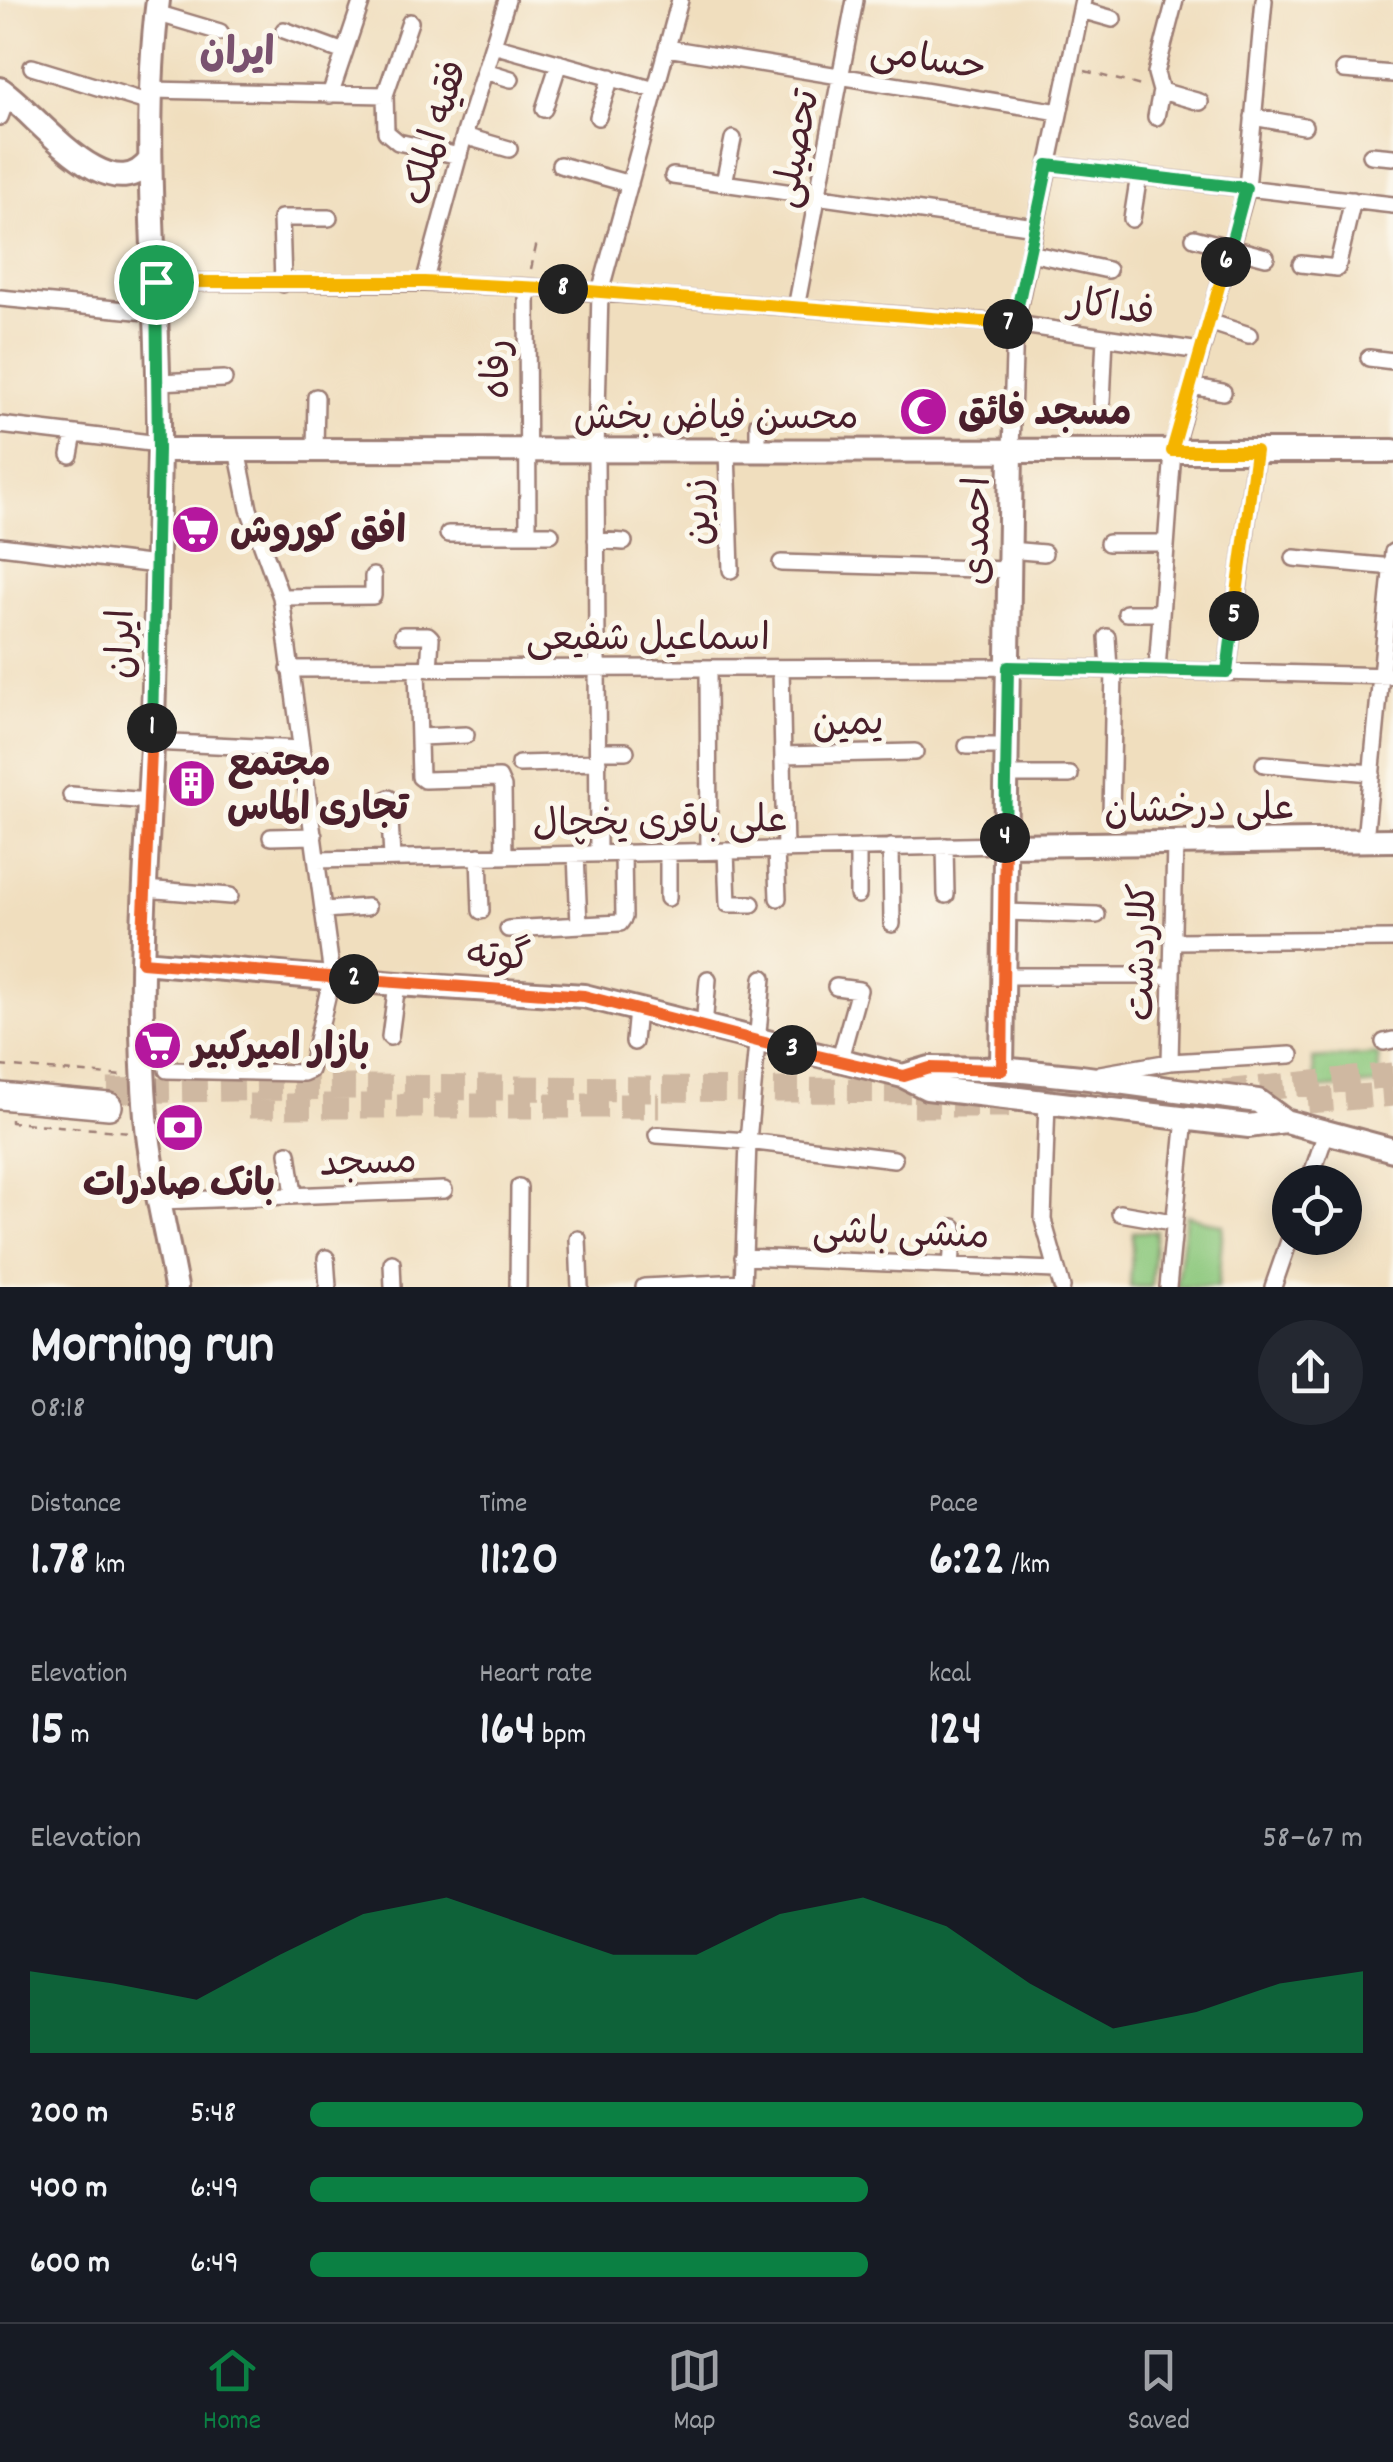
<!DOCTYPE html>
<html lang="en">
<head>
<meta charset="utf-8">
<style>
	body { margin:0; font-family:Dekko,"Playpen Sans Arabic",sans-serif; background:#242831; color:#f1f3f6; height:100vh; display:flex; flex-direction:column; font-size:38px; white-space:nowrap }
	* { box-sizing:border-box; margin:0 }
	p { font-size:32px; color:#9ea1a6 }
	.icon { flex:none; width:55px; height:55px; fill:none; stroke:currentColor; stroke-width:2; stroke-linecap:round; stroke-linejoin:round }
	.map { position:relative; height:1287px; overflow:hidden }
	.drawer { display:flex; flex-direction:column; background:#171b24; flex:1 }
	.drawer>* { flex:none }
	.tools { position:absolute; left:1272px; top:1165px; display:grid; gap:20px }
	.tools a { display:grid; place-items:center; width:90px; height:90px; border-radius:50%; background:#171b24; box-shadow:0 5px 25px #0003; font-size:50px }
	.pin { position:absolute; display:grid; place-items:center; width:85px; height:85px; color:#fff; margin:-42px; border:5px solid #fff; border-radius:50%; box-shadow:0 2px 10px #0007 }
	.km { position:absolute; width:50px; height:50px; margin:-25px; border-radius:50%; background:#222; color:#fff; font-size:28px; line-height:50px; text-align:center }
	.round { display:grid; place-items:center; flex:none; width:105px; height:105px; border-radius:52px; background:#242831 }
	.headline { display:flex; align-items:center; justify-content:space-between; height:170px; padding:0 30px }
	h1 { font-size:55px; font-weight:800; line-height:75px }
	.stats { display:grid; grid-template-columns:repeat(3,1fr); gap:15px; height:170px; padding:10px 30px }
	.stats div { display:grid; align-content:center }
	.stats b { font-size:50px; font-weight:800 }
	.stats small { font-size:28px; font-weight:400 }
	.stats p { font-size:28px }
	.chart { height:280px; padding:20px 30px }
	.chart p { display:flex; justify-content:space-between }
	.chart svg { width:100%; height:180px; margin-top:10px; fill:#0b8043; opacity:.7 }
	ul { padding:0 30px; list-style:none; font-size:32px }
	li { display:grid; grid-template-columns:160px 120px 1fr; align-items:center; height:75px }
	li i { height:25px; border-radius:12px; background:#0b8043 }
	.tabs { display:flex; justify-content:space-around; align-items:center; height:140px; border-top:2px solid #363941; background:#171b24; font-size:28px; color:#9ea1a6 }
	.tabs a { display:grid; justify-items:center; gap:5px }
	.tabs .active { color:#0b8043 }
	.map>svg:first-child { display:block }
</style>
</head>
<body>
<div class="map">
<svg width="1393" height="1287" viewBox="0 0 1393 1287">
	<rect width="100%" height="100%" fill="#fbf7ec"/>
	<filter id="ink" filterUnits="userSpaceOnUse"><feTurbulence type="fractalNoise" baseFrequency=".01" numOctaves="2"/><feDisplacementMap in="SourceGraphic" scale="20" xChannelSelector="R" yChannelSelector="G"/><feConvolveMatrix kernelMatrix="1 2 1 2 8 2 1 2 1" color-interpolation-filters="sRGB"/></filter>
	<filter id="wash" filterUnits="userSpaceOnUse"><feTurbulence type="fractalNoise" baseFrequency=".0048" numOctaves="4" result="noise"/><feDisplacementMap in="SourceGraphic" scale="40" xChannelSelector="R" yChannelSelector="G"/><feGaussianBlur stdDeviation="2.25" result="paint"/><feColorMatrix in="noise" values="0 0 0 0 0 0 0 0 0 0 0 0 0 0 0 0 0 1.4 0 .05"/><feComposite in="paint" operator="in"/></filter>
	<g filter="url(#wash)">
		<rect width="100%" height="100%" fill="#f0debe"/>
		<!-- green -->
		<path fill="#8cc87d" stroke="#6b7454" stroke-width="2.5" d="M1378 1054 1380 1084 1315 1089 1313 1059Z
			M1186 1215 1223 1225 1218 1287H1176Z
			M1156 1231 1151 1287H1130L1133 1232Z"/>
	</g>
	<g filter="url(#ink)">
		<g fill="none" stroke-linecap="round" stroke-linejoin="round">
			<!-- primary-tunnel -->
			<path stroke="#cfb8a1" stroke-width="25" stroke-dasharray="25 12" stroke-linecap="butt" d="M108 1091 353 1087 938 1091
				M1028 1092 1153 1094
				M1223 1092 1393 1075
				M1308 1101 1393 1094
				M914 1105H1009
				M249 1106H659
				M1173 1110 1253 1106"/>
			<defs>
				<path id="street" d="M1081 10 1113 19
					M156 13 220 32
					M410 22 385 95 386 132 398 142 459 156
					M284 30 344 52
					M493 45 655 90
					M667 48 1059 112
					M32 67 150 103
					M1344 70 1393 74
					M485 71 511 79
					M151 90 385 95
					M1161 91 1200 102
					M330 95 362 0
					M544 109 559 63
					M0 117 8 95
					M598 117 611 77
					M1156 117 1161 91 1156 73 1175 0
					M1253 117 1304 126
					M464 136 509 149
					M1371 155 1393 157
					M560 165 630 184
					M1048 165 1393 205
					M673 176 1035 227
					M724 183 733 139
					M1132 219 1139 175
					M1194 238 1266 257
					M1030 253 1108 270
					M1301 264 1337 268 1353 200
					M156 282 424 283 527 287 1015 324 1200 351
					M424 283 464 136 507 0
					M283 284 281 218H329
					M527 287 528 534
					M0 298 157 313
					M796 308 855 0
					M1209 322 1249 335
					M1369 358 1393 361
					M158 382 224 379
					M1191 386 1223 392
					M1102 402 1105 337
					M758 423V451
					M0 425 159 444
					M315 450 316 397
					M1011 450 1015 324 1083 0
					M727 451 731 570
					M70 455 74 434
					M448 534H551
					M596 540 624 542
					M1108 543H1166
					M0 546 156 565
					M1009 550 1044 553
					M1294 558 1393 567
					M781 563 1009 570
					M281 597 373 596V576
					M1126 613H1161
					M403 635H428L431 638 429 669
					M1107 637 1109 669
					M708 668 709 851
					M781 668 785 850
					M289 669 1008 667 1393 676
					M417 669 420 777 424 780 499 778 503 787 504 856
					M1157 670 1173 451 1247 188 1264 0
					M1227 672 1256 451
					M420 737 466 735
					M152 742 301 749
					M967 746H1007
					M598 751H626
					M783 755 915 752
					M519 764 598 762
					M1264 764 1372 773
					M1006 775H1070
					M71 795 149 801
					M389 798 392 858
					M1111 816 1114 669
					M271 837 314 836
					M1365 840 1393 552
					M945 846 946 895
					M891 847 892 924
					M858 848V895
					M776 850 778 898
					M726 851 728 904H752
					M668 852V898
					M576 854 579 925
					M598 854 596 451 600 292 680 0
					M479 856 481 911
					M317 860 1005 845
					M145 889 230 896
					M324 910 367 907
					M1004 912 1097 915
					M508 929 620 923 624 917 623 853
					M1173 941 1393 939
					M1004 976H1172
					M836 987 859 990 839 1062
					M704 1027 708 979
					M390 1037 397 984
					M634 1042 637 1010
					M1384 1042 1393 1040
					M1170 1062 1175 843
					M167 1070 303 1073 310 1070 332 976 281 597 249 509 237 450
					M1100 1074 1170 1062 1291 1055
					M1047 1102 1043 1220 1062 1287
					M657 1135 748 1141 894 1159
					M288 1153 294 1194
					M1309 1182 1326 1133
					M161 1201 444 1190
					M1120 1213 1172 1222
					M578 1239 580 1287
					M743 1257 1055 1270
					M326 1258 328 1287
					M392 1263 393 1287
					M951 1266 954 1227
					M518 1287 519 1187
					M644 1287 743 1282
					M743 1287 748 1141 763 978
					M1168 1287 1185 1118
					M1273 1287 1290 1238"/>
				<path id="secondary" d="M158 0C139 150 161 302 159 452 157 550 156 649 152 747 146 869 136 994 146 1116 151 1173 166 1231 176 1287
					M0 89C35 111 109 215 150 160
					M159 450 1393 451
					M1005 845 1393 840
					M142 962 397 984 584 996 903 1076 927 1088 1249 1126 1285 1121
					M1002 1069 1011 450
					M903 1076 930 1068 1002 1069 1081 1077 1258 1101 1285 1121 1393 1150"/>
				<path id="primary" d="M0 1096 109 1106"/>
			</defs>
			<!-- street casing -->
			<use href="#street" stroke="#9d7e74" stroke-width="20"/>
			<!-- secondary casing -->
			<use href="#secondary" stroke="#9d7e74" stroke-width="28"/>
			<!-- primary casing -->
			<use href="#primary" stroke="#9d7e74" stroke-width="30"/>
			<!-- path -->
			<path stroke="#9d7e74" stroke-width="2.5" stroke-dasharray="8 8" stroke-linecap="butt" d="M1085 71 1145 87
				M531 269 537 242
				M0 1066 123 1076
				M11 1119V1122L130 1132"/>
			<!-- street -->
			<use href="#street" stroke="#fff" stroke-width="15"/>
			<!-- secondary -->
			<use href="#secondary" stroke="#fff" stroke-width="22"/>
			<!-- primary -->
			<use href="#primary" stroke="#fff" stroke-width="25"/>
		</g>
	</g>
	<g fill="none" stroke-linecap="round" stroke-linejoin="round" filter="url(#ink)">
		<defs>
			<path id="split-1" d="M152 728 158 450 156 282"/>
			<path id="split-2" d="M152 728 142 962 354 979"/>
			<path id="split-3" d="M354 979 584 996 792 1050"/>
			<path id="split-4" d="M792 1050 904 1076 930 1068 1002 1070 1005 838"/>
			<path id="split-5" d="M1005 838 1008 667 1227 672 1234 616"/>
			<path id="split-6" d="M1226 262 1172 451H1256L1234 616"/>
			<path id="split-7" d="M1008 324H1014L1048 165 1246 188 1226 262"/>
			<path id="split-8" d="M563 289 1008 324"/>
			<path id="split-9" d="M156 282H424L563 289"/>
		</defs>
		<!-- split-1 casing -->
		<use href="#split-1" stroke="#fff" stroke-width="20"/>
		<!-- split-2 casing -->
		<use href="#split-2" stroke="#fff" stroke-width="20"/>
		<!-- split-3 casing -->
		<use href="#split-3" stroke="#fff" stroke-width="20"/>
		<!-- split-4 casing -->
		<use href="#split-4" stroke="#fff" stroke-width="20"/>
		<!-- split-5 casing -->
		<use href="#split-5" stroke="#fff" stroke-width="20"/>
		<!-- split-6 casing -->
		<use href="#split-6" stroke="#fff" stroke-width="20"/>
		<!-- split-7 casing -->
		<use href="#split-7" stroke="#fff" stroke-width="20"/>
		<!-- split-8 casing -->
		<use href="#split-8" stroke="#fff" stroke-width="20"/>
		<!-- split-9 casing -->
		<use href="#split-9" stroke="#fff" stroke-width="20"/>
		<!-- split-1 -->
		<use href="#split-1" stroke="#22a559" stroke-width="12"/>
		<!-- split-2 -->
		<use href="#split-2" stroke="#f0652b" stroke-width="12"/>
		<!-- split-3 -->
		<use href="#split-3" stroke="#f0652b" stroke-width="12"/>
		<!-- split-4 -->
		<use href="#split-4" stroke="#f0652b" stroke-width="12"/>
		<!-- split-5 -->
		<use href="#split-5" stroke="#22a559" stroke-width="12"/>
		<!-- split-6 -->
		<use href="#split-6" stroke="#f5b400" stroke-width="12"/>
		<!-- split-7 -->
		<use href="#split-7" stroke="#22a559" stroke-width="12"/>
		<!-- split-8 -->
		<use href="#split-8" stroke="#f5b400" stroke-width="12"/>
		<!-- split-9 -->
		<use href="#split-9" stroke="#f5b400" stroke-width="12"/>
	</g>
	<!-- icons -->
	<defs>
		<symbol id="mosque-disc" viewBox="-11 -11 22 22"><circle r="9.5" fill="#b5179e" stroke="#fbf7ec"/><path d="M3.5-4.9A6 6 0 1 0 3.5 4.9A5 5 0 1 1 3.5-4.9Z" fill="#fff"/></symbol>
		<symbol id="supermarket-disc" viewBox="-11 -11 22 22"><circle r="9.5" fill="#b5179e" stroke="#fbf7ec"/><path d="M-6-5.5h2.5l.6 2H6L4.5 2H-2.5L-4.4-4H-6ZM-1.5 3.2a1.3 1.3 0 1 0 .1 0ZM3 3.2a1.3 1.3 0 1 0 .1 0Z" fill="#fff"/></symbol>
		<symbol id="building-disc" viewBox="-11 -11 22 22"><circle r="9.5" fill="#b5179e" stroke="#fbf7ec"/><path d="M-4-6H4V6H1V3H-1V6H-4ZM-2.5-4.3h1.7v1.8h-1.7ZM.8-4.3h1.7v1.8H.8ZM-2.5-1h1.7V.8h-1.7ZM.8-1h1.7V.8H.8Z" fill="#fff"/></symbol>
		<symbol id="bank-disc" viewBox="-11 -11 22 22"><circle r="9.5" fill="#b5179e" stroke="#fbf7ec"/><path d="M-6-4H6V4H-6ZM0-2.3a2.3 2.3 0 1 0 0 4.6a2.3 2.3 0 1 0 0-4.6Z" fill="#fff"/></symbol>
	</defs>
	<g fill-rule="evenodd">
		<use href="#mosque-disc" x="896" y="384" width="55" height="55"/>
		<use href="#supermarket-disc" x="168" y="502" width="55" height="55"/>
		<use href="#building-disc" x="164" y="756" width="55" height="55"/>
		<use href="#supermarket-disc" x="130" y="1018" width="55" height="55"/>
		<use href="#bank-disc" x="152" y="1100" width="55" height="55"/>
	</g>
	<g text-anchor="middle" stroke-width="10" stroke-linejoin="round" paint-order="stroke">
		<!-- street labels -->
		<g font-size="38" fill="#4a1f2b" stroke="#fbf7ec">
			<text transform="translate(928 57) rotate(9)" y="13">حسامی</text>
			<text transform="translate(433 132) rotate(-74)" y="13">فقیه الملک</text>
			<text transform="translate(794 148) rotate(-79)" y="13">تحصیلی</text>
			<text transform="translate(1112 305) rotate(8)" y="13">فداکار</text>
			<text transform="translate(495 369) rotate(-90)" y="13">رفاه</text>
			<text x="716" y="428">محسن فیاض بخش</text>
			<text transform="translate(696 512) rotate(-92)" y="13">زرین</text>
			<text transform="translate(975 531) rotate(-89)" y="13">احمدی</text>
			<text x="648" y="649">اسماعیل شفیعی</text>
			<text transform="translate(119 644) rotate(-89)" y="13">ایران</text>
			<text transform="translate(848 721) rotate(-2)" y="13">یمین</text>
			<text transform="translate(1199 807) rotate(-1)" y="13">علی درخشان</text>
			<text transform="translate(660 820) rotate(-1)" y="13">علی باقری یخچال</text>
			<text transform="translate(1140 952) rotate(-89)" y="13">کلاردشت</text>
			<text transform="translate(499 954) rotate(3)" y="13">گوته</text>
			<text transform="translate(368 1160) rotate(-2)" y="13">مسجد</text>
			<text transform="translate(901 1231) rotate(2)" y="13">منشی باشی</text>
		</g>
		<!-- poi labels -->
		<g font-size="38" font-weight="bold" fill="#4a1f2b" stroke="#fbf7ec" text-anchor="start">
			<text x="958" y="424">مسجد فائق</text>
			<text x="230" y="542">افق کوروش</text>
			<text x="227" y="775">مجتمع<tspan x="227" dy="44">تجاری الماس</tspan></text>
			<text x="192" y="1059">بازار امیرکبیر</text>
			<text x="179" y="1195" text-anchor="middle">بانک صادرات</text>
		</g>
		<!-- neighbourhood labels -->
		<g font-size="40" font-weight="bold" fill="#7a526f" stroke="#fbf7ec">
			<text x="237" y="64">ایران</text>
		</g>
	</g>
</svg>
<div class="tools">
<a><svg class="icon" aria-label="locate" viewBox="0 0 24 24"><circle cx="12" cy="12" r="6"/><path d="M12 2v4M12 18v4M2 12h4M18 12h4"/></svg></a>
</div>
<div class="pin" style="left:156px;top:282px;background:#1e9e55"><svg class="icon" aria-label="arrive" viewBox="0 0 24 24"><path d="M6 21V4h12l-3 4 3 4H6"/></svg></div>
<b class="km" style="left:152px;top:728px">1</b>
<b class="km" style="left:354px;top:979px">2</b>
<b class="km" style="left:792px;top:1050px">3</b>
<b class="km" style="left:1005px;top:838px">4</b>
<b class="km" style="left:1234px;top:616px">5</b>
<b class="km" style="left:1226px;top:262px">6</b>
<b class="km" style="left:1008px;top:324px">7</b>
<b class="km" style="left:563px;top:289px">8</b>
</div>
<section class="drawer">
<div class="headline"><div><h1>Morning run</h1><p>08:18</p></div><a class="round"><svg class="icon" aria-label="share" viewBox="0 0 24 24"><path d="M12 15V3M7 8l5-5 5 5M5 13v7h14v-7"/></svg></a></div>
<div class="stats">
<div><p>Distance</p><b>1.78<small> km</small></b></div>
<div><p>Time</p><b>11:20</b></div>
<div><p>Pace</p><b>6:22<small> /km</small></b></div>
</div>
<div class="stats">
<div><p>Elevation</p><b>15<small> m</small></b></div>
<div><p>Heart rate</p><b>164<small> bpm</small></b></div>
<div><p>kcal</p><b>124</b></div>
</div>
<div class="chart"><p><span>Elevation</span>58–67 m</p>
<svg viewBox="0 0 160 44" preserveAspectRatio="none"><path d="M0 44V24L10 27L20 31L30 20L40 10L50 6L60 13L70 20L80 20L90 10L100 6L110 13L120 27L130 38L140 34L150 27L160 24V44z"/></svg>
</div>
<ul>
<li><b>200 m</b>5:48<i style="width:100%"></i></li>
<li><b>400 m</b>6:49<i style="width:53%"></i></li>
<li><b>600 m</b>6:49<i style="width:53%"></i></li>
</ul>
</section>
<nav class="tabs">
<a class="active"><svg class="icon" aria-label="home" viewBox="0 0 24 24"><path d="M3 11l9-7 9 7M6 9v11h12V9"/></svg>Home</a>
<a><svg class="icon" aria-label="map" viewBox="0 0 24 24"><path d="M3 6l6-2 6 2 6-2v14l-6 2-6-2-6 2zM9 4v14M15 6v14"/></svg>Map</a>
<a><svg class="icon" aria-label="saved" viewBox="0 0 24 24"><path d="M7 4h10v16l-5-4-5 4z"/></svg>Saved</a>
</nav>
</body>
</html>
